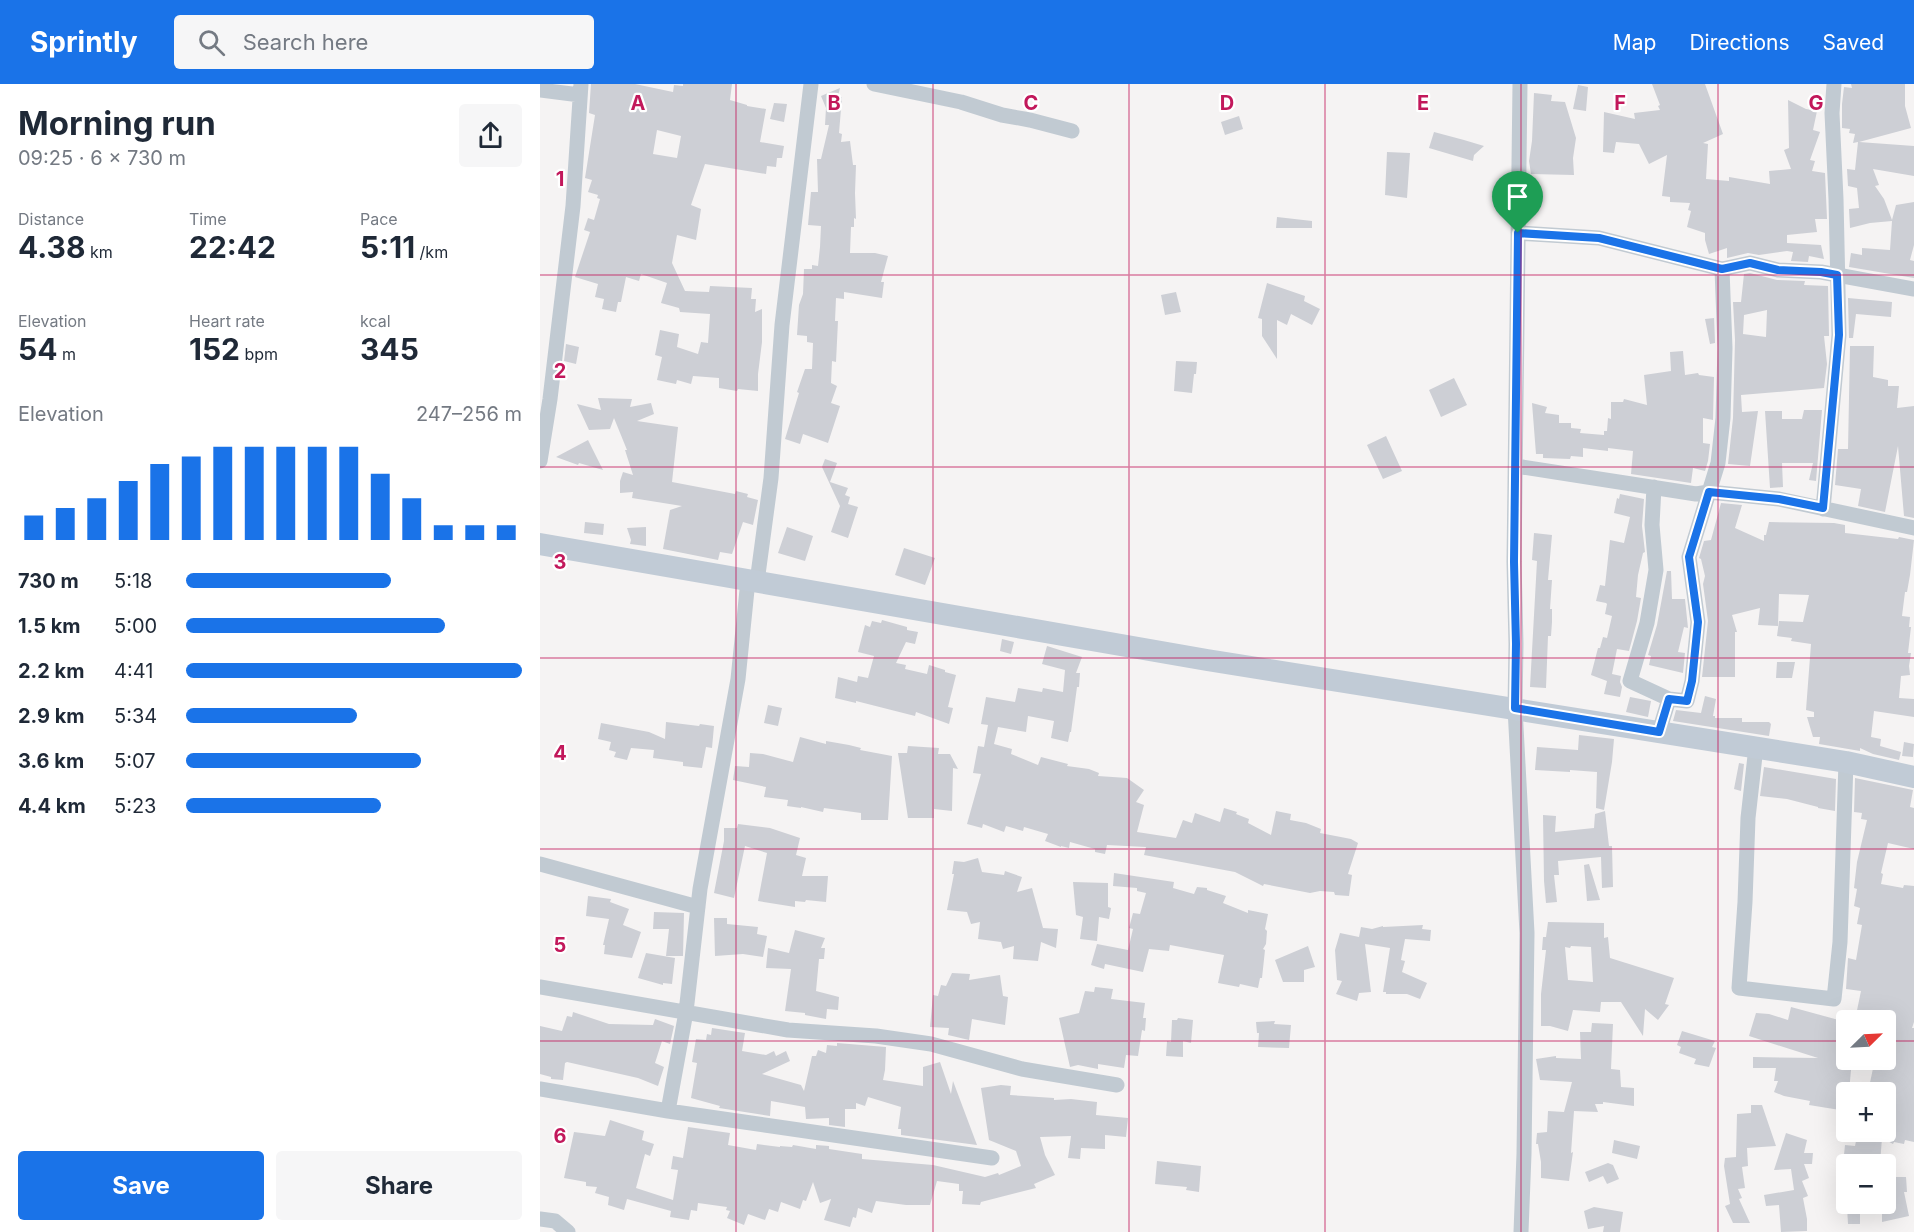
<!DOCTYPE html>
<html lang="en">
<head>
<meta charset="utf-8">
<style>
	body { margin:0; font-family:Inter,sans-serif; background:#f6f6f7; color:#1f2937; height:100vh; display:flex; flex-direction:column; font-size:22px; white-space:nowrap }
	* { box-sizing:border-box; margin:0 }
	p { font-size:20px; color:#747a83 }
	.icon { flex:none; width:33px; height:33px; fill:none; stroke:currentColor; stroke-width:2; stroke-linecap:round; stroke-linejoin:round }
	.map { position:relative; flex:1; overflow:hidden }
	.sheet { display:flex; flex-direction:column; background:#fff; width:540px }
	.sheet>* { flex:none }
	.needle { width:39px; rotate:66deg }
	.controls { position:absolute; left:1296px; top:926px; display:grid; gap:12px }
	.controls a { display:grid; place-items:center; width:60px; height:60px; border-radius:6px; background:#fff; box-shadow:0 6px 24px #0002; font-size:30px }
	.pin { position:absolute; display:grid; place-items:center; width:51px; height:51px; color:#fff; margin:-62px -26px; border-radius:50% 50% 50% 0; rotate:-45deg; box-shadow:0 0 6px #0007 }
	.pin .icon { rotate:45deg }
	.round { display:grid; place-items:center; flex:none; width:63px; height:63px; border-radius:6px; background:#f6f6f7 }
	.headline { display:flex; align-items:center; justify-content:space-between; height:102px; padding:0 18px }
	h1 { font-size:33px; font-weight:700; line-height:45px }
	.stats { display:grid; grid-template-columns:repeat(3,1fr); gap:9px; height:102px; padding:6px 18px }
	.stats div { display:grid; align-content:center }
	.stats b { font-size:30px; font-weight:700 }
	.stats small { font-size:16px; font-weight:400 }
	.stats p { font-size:16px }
	.chart { height:168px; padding:12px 18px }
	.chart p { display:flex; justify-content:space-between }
	.chart svg { width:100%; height:108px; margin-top:6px; stroke:#1a73e8; stroke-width:6 }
	.primary-button { display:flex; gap:12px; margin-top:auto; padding:12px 18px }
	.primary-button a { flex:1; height:69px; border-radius:6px; background:#1a73e8; color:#fff; font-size:24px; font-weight:700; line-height:69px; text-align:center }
	.primary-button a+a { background:#f6f6f7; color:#1f2937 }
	ul { padding:0 18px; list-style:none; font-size:20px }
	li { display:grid; grid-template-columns:96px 72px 1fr; align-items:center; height:45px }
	li i { height:15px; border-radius:8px; background:#1a73e8 }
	header { display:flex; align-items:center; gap:36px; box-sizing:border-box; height:84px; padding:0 30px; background:#1a73e8; color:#fff }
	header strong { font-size:28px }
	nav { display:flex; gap:33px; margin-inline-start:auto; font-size:21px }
	.search { width:420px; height:54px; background:#f6f6f7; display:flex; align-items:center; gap:15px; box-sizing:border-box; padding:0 21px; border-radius:6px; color:#747a83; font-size:22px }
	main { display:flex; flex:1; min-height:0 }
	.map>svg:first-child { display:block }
</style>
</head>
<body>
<header>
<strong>Sprintly</strong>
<div class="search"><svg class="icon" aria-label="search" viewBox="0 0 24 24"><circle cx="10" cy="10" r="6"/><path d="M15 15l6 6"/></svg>Search here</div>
<nav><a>Map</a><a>Directions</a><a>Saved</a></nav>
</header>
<main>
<section class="sheet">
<div class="headline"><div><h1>Morning run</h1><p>09:25 · 6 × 730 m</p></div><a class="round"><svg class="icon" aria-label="share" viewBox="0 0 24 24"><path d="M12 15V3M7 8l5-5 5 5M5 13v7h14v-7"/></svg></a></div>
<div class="stats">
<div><p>Distance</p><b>4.38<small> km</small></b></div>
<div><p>Time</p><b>22:42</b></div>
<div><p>Pace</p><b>5:11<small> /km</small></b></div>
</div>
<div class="stats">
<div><p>Elevation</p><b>54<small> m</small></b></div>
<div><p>Heart rate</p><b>152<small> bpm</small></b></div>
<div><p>kcal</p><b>345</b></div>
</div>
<div class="chart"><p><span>Elevation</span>247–256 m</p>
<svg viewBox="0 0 160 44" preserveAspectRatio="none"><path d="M5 44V34M15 44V31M25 44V27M35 44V20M45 44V13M55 44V10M65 44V6M75 44V6M85 44V6M95 44V6M105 44V6M115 44V17M125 44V27M135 44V38M145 44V38M155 44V38"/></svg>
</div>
<ul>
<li><b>730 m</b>5:18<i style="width:61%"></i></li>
<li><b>1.5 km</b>5:00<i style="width:77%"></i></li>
<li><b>2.2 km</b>4:41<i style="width:100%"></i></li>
<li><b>2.9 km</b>5:34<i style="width:51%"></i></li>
<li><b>3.6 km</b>5:07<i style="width:70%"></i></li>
<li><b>4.4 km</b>5:23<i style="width:58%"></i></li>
</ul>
<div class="primary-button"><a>Save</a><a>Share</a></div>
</section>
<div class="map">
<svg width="1374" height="1148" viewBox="0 0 1374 1148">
	<rect width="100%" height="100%" fill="#f5f3f3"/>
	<!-- building -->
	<path fill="#cdcfd5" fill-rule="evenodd" d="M51 0H95L133 8 134 1 143 2V0H192L190 16 207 21V22L226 25 220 58 244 62 242 74H237L236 83 227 82 226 90 165 80 151 121 161 125 156 156 137 151 132 179 145 207 169 208 170 202 212 204 211 215H216L215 228 222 225V258L218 290V307L198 305 197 307 179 304V294L153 292 151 300 137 296 136 300 117 296 122 273 115 271 120 246 139 250 137 263 158 270 161 258 168 259 170 230 140 228 139 224 121 219 127 199 101 190 99 197 86 193 81 218H78L76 228 62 225 64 215 55 213 58 200 35 193 50 148 44 146 48 134 54 136 60 115 57 114 58 111 48 108 52 96 45 94 55 31 49 29ZM117 46 141 52 137 74 113 70Z
		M1112 0H1165L1183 50 1163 59 1168 60 1166 95 1189 97V93L1230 100 1229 87 1251 85 1244 66 1249 64 1248 16 1266 25 1277 27 1273 46 1280 48 1270 76 1275 77 1272 87 1285 89 1287 135H1275L1277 148 1247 151V159L1281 161 1284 175 1269 172 1268 178 1251 177 1253 168 1247 167 1219 171 1208 169 1187 174V164L1169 170 1165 156V149L1147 143 1151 127 1148 126 1150 119 1130 118V113L1122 112 1127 71 1109 80 1099 60 1076 58 1074 69 1063 68 1064 28 1095 35 1094 29 1120 26 1118 22 1120 21Z
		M1311 0H1365V22L1371 44 1319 58 1374 62V92L1333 85 1339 101 1335 102 1344 115 1352 136 1356 121 1374 118V161L1370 176 1374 177V194L1309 183 1311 169 1322 171V164L1350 166 1352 137 1330 139 1310 144 1309 125 1319 124 1317 104 1308 102 1307 85 1315 86 1318 58 1313 59 1315 50 1309 49 1310 45 1302 44V20L1304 3 1312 4Z
		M1038 1 1048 3 1046 27 1033 25Z
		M300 4 298 12 302 13 299 49 302 50 301 58 310 57 313 81H316L315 109 316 135 314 134V143H311L310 169H335L348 172 341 198H344L342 214 304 208V215L296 214 295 237H298L296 278 292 277 291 299 297 302 291 319 300 322 288 359 263 350 260 360 245 355 259 309 257 308 265 285H272L273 259 267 258V252L257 251 259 221 263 210 264 185H272V181L278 182 280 163 281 142 268 141 271 108H278L277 75H281L289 41H285L286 24 281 12Z
		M994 9 1012 11 1011 17 1025 18 1036 54 1033 74 1034 91 991 90 989 77 992 57Z
		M234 19 247 20 244 38 230 35Z
		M699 32 703 45 685 51 681 38Z
		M894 48 924 56 944 62 934 71 933 77 889 64Z
		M847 68 870 69 867 114 845 111Z
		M737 133 772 137V144H736Z
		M1210 189 1237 196 1265 197 1264 201 1288 202 1289 251V252H1284L1287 280 1284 304 1201 311 1202 328 1218 327 1210 382 1188 380 1193 334 1195 256 1193 218H1201L1204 190ZM1227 226 1226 253 1203 250 1204 231Z
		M727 199 765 212 764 217 780 225 772 241 751 230 747 241 737 236V275L722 252V235L718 234Z
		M636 208 641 228 625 231 621 211Z
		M1308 214 1352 218 1351 233 1316 230 1313 254H1309Z
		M1174 232 1175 259 1170 260 1165 235 1174 234Z
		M26 260 39 263 36 280 24 277Z
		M1310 262H1334L1333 293 1348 296V302H1359L1357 324 1374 322V434L1364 432 1358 362 1345 428 1318 422 1321 405 1295 401 1298 365H1308Z
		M1143 267 1145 291 1158 289 1159 291 1174 293 1173 336 1163 334V359L1170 360 1168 377 1165 387 1153 384 1151 399 1091 390 1093 367 1068 364V367L1043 364V373L1031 372 1030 375 1003 374V370H996L992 319 1007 323 1005 329 1019 331V339H1031V344L1041 345 1040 349 1064 351V347H1067L1068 334 1071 335V318H1083L1084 315 1107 321 1104 291 1131 287 1130 268Z
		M636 277 657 278 656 290H654L652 309 634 307Z
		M914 294 927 321 901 333 889 306Z
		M58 314 92 315 90 323 111 319 114 330 97 337 138 343 132 398 195 410 196 407 208 410 207 413 218 416 213 441 203 438 192 470 180 468 178 476 123 465 130 426 142 422 92 414 93 408 80 409V397L83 388 93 391 85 366H87L74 334 70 345 49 346 37 320 61 326Z
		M1264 326H1282L1276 397 1269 396 1273 379H1242L1243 403 1230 404 1225 327H1242V335H1262Z
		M846 352 862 387 843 395 827 361Z
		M48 356 63 386 39 379 38 381 16 373Z
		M285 375 297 379 290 398 308 404 305 411 310 413 308 420 318 423 308 454 291 448 300 422 282 383Z
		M1080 410 1104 415 1102 442 1105 468 1103 469 1098 491 1096 513 1101 514 1097 537 1089 567 1077 565 1072 590 1081 592 1080 598 1082 603 1080 613 1064 610 1067 597 1051 591 1058 564H1060L1063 553 1067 554 1072 532 1065 530 1067 520 1066 519 1056 517 1060 501 1065 502 1070 456 1084 459 1090 433 1074 429 1077 414 1079 415Z
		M1181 419 1202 421 1195 444 1224 457V451H1226L1229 438 1294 439 1305 441V449L1358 455 1359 453 1374 456 1370 491 1367 508H1365L1362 532 1370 533 1369 543H1371L1368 569H1371L1369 582 1370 591 1361 592 1359 614 1374 615V633L1334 627 1331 653 1341 655 1340 662 1361 668 1359 676 1333 670 1320 664V667L1279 660 1280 653H1273L1267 633H1274V628L1266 626 1271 560 1251 557 1252 554 1237 552 1239 537 1263 538 1269 511 1239 510 1238 542 1218 541 1220 524 1192 531 1197 548H1195V593H1162L1168 537 1163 500 1165 492 1161 475 1159 474 1164 457 1171 456Z
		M45 438 64 440 63 451 44 449Z
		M106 443V462L90 460 91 456 87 444Z
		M247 443 273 452 265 477 238 469Z
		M994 449 1012 451 1008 496H1012L1010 525H1012V538L1011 552H1008L1006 604 990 603 997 477 992 476Z
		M364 464 395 474 385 501 355 491Z
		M1127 487H1131L1132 515H1145L1148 544 1144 543 1138 568 1145 569 1143 589 1109 581 1111 572 1108 571 1117 541Z
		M342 536 367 543V546L378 548 375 560 366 558 356 579 366 581 365 585 387 590 389 581 405 586V588L416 591 408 623 413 624 409 640 376 628 375 632 316 617V619L295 614 298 593 317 598 318 592 328 594 334 572 318 568 325 541 330 543 332 537 341 539Z
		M462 555 474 558 471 570 460 567Z
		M507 562 542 573 536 589H540L539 603H537L531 648H530L528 658 511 654 514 637 488 632 486 648 458 643 454 660 472 665 471 670 498 681 501 673 528 680 527 682 549 685 559 689 558 692 587 694 604 706 596 718 604 721 597 748 636 754 643 736 652 739 655 729 680 738 684 724 697 728 696 730 709 735 708 739 731 751 736 727 751 730 750 736 766 739 781 745 780 749 811 755 818 759 808 790 812 791 809 812 795 811 794 808 780 807 770 809 724 800 723 802 695 788 604 771 606 763 567 761 565 770 555 768V765L530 758 529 764 521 762V763L505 757 508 750 484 743 483 747 466 742 464 748 443 740 442 744 427 740 441 690 433 689 438 662 444 663 448 641 441 640 446 613 475 618 478 604 502 608 503 604 523 608 525 586 502 580Z
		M1237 578H1255L1252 594H1236Z
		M1165 612 1176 615 1173 632H1175V634H1202V638H1229L1231 640 1229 652 1133 637 1136 626 1161 629Z
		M1090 613 1111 617 1108 633 1086 628Z
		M228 621 242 624 238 642 224 639Z
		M126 638 159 642 160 640 174 642 172 664 166 663 162 684 143 682V678L113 674 114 666 91 664 87 676 74 673 76 668 69 666 71 658 58 655 61 639 109 648 125 655Z
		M1039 651 1074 655 1072 678 1064 726 1056 724 1057 688 1030 686V688L995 686 997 663 1038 666Z
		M260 653 286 660V657L309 661 321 664 320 666 352 672 348 736H321V729L284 724 283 728 261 723V724L247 722 248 716 224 713 226 703 193 696 195 682 209 683 210 669 223 670 253 678Z
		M1364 658 1374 660 1373 673 1362 672Z
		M368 662 399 664 398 670H410L418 685 413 684 412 727 394 725V734H368L358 669H367Z
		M1199 679 1204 680 1201 707 1194 705Z
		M1224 683 1296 695 1295 727 1278 724V723L1247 715 1220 712Z
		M1315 694 1373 706 1370 723 1374 724V765L1348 759 1341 789 1343 790 1341 800 1363 804 1364 801 1374 802V938L1372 944H1374V1058L1365 1056 1364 1060 1354 1058 1353 1060 1342 1054 1340 1080H1303L1305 1061 1315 1062 1318 1047H1346V1008H1328L1335 975H1346V936H1315L1321 907 1306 905 1308 874 1316 876 1322 841 1317 840 1320 824 1314 822 1317 805 1314 804 1317 778 1327 736 1321 735 1322 729 1314 728Z
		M1065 727 1069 762H1072L1073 803 1062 804 1061 773 1018 777 1019 791H1014L1017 818 1006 819 1004 797 1003 731 1016 732 1015 748 1054 744 1055 730Z
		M198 740 230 744 260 754 256 771 266 774 262 792H288L286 818 266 816 265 818 255 817V823L218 817 227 769 205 762 194 814 174 809 184 757V744H197Z
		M438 774 442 788 464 791 465 787 482 793 477 808 492 804 503 844 518 845 516 864 501 858 498 877 473 875 474 862 463 865 461 858 438 855 440 838 431 840 427 828 407 826 414 790H412L414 777 424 778Z
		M1049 780 1060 816 1047 817 1044 781Z
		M574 789 634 798 633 804 654 810 657 803 667 804V806L686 812 683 819 708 829V826L728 830 725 845 727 847 726 860 723 865 725 866 722 894H720L718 904 700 900 699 903 678 899 684 871 630 861 629 867 609 865 603 888 565 880 564 885 551 881 557 860 588 866 593 845 589 844 593 829 600 830 606 809 597 807V804L573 802Z
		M533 798 568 799V823L571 824 569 835 559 833 557 857 540 855 543 833 536 831Z
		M48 812 71 815 70 818 89 825 83 841 101 848 92 874 64 870 65 861H63L69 835 46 832Z
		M114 828 144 829 143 872H126L129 845H113Z
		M174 834H187V840L218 843 217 850 227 852 223 873 203 870 175 872Z
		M1008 838 1064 839V854L1068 853 1070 874 1134 894 1125 920 1129 921 1118 936 1105 925 1103 952 1081 918H1061L1060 928 1033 926 1028 947 1010 942H1001V910L1006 866H1002L1003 853H1006ZM1031 862 1051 863 1053 898 1028 896 1025 863 1030 864Z
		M883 841 882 845 891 846 890 857 865 855 861 876 865 877 862 888 887 899 880 915 867 910H846V908H843L850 864 825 860 831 908 819 909 817 917 796 910 802 897 797 896 795 866 800 849 819 853 821 843 832 845 843 842V843Z
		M255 846 285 854 281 864H285L284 875H279L276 907 299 913 298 926 287 925 286 935 265 931V929L245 927 251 885 226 884 228 864 249 869Z
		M768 862 775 883 764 886V898H743L735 876Z
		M106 869 135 874 132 900 123 899V901L98 894Z
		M412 889 430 890 429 896 460 891 463 912 468 913 465 941 432 935 429 956 408 951 409 944 390 943 393 911 398 912 401 901 406 902Z
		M555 903 573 905 571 915 605 919 603 934H606L605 947 602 946 598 972 586 971 584 984 558 980V985L538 981 530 983 519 934 539 929 545 907 554 908Z
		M1251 923 1306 938V975H1312L1309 1008H1306V1027L1269 1021 1270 1017 1244 1012 1234 1008 1238 997H1234L1236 984H1213V973L1278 974 1209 952 1216 929 1229 930 1248 936Z
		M33 928 69 940 113 941 115 935 134 942 130 960 122 957 115 979 124 983 118 1002 98 994 27 978 25 979 23 996 11 995V993L0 990V942L22 947 27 932 32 933Z
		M638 934 653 936 651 959 643 957V973L626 972 627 957 631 958 632 936H637Z
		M735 937 734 940 751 941 749 964 718 963 719 949H717L716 938Z
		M1052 939 1073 940 1071 985 1080 986 1081 1003 1094 1004V1022L1063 1018V1020H1055L1058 1028 1034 1027 1031 1069 1033 1068 1029 1097 1001 1094V1078L998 1060H996L997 1049 1007 1048 1008 1027 1024 1028 1032 998 1000 996 996 975 1016 972V974L1041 975 1040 948H1051Z
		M172 944 205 949 202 967 226 971 234 967 236 972 246 967 250 977 222 990 261 1001 264 1007 272 972H276L278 966 286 969 287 961 297 962V959L346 963 345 986 343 996 383 1002V983L400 978 411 1010 413 997 437 1061 361 1051V1045H358L361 1023 328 1013 325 1022 316 1019V1025H305V1043L289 1041V1034L266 1035 265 1023 231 1017 230 1032 179 1024 180 1022 151 1014 157 979 152 978 156 955 166 956 167 950 171 951Z
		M1142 947 1175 957 1172 963 1176 964 1169 983 1154 980 1156 975 1139 969 1141 963 1137 961Z
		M461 1001 471 1002 470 1011 514 1014V1016L531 1015 557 1018 556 1031 588 1034 586 1053 565 1051V1065L541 1064 540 1075 528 1074 531 1052 500 1053 505 1071 515 1091 494 1100 496 1104 441 1118 440 1121 422 1120 423 1107H419V1100L397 1097 390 1121H366L336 1117 332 1129 318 1124 316 1134 313 1133 310 1143 284 1136 291 1115 280 1119 273 1098 266 1117 263 1116 260 1125 241 1118 238 1128 229 1125 225 1136 208 1130 204 1141 187 1134 190 1127 186 1126 187 1123 158 1119 157 1127 151 1126 149 1136 130 1133 131 1127 87 1115 84 1126 68 1121 69 1113 55 1109 57 1103 46 1102V1098L24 1094 34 1048 65 1052 70 1036 104 1047 102 1056 114 1060 110 1072 105 1070 96 1104 133 1116 138 1086 131 1085 133 1072 143 1074 148 1043 190 1049 188 1061 216 1066 217 1060 240 1063V1062L252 1063 253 1061 276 1065V1061L289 1062V1065L322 1070V1075L393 1081 445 1093 458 1089 459 1091 481 1082 476 1067 449 1056 441 1004Z
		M1211 1021H1222L1236 1062 1207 1064 1208 1082 1202 1083 1205 1104 1198 1105 1202 1114 1199 1115 1210 1139H1193L1185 1122 1190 1120 1184 1082 1185 1074 1196 1073 1197 1030 1211 1029Z
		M1246 1049 1267 1056 1264 1069H1273L1272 1080H1264L1269 1094 1262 1097 1268 1112 1263 1114 1267 1135V1147L1241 1148 1239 1121 1226 1122 1224 1111 1254 1106 1251 1085 1234 1086Z
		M1074 1056 1100 1062 1097 1075 1072 1069Z
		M617 1077 661 1082 659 1108 646 1106 647 1103 615 1100Z
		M1068 1079 1073 1081 1079 1095 1067 1100 1063 1092 1049 1098 1045 1088Z
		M1346 1093H1366L1367 1108H1364L1369 1132 1342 1138V1119H1346Z
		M1054 1123 1083 1128 1080 1148H1063L1064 1142 1048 1145 1044 1127Z
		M1307 1123H1320V1140H1308Z"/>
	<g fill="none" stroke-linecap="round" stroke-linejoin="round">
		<!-- street -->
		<path stroke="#c1cad2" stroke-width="15" d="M334 0 421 18 462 31 490 36 532 47
			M980 0 974 478 976 560 975 624 987 849 984 1070 981 1148
			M0 6 40 11
			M978 149 1059 154 1182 185 1210 179 1238 186 1281 188 1374 205
			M0 377 10 315 33 122 41 0
			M976 382 1156 410 1169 408 1239 415 1374 444
			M1114 403 1112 441 1116 486 1107 539 1090 597 1129 615
			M1283 425 1299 251 1296 115 1292 29 1294 0
			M217 498 231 394 242 241 271 0
			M1119 648 1129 615 1147 617 1152 597 1158 538 1149 473 1178 379 1183 334 1185 264 1182 185
			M1216 663 1208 734 1205 818 1199 904 1294 915 1300 858 1306 678
			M0 780 158 823
			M0 903 248 946 336 952 391 960 482 985 577 1001
			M0 1005 128 1027 452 1074
			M128 1027 146 928 160 805 198 595 208 496
			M0 1135 15 1137 28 1148"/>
		<!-- secondary -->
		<path stroke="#c1cbd6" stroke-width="22" d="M0 460 667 576 1306 678 1374 693"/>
	</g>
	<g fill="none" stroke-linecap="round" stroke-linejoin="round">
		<defs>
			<path id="route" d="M978 149 1059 154 1182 185 1210 179 1238 186 1281 188 1297 191 1299 251 1283 424 1239 415 1169 408 1149 473 1158 538 1152 597 1147 617 1129 615 1119 648 975 624 976 560 974 478Z"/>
		</defs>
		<!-- route casing -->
		<use href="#route" stroke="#fff" stroke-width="12"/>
		<!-- route -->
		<use href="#route" stroke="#1a73e8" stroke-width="8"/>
	</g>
	<!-- grid -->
	<path fill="none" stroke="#c2185b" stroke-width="1.5" stroke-opacity="0.55" d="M196 0V1148M393 0V1148M589 0V1148M785 0V1148M981 0V1148M1178 0V1148M0 191H1374M0 383H1374M0 574H1374M0 765H1374M0 957H1306M1346 957H1374"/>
	<g font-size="20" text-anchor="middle" font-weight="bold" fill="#c2185b" stroke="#fff" stroke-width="4.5" stroke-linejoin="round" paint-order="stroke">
		<text x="98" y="26">A</text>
		<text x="294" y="26">B</text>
		<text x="491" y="26">C</text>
		<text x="687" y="26">D</text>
		<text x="883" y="26">E</text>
		<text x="1080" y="26">F</text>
		<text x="1276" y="26">G</text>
		<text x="20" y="102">1</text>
		<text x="20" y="294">2</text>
		<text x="20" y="485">3</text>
		<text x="20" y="676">4</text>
		<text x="20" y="868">5</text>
		<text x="20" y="1059">6</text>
	</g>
</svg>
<div class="controls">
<a><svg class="needle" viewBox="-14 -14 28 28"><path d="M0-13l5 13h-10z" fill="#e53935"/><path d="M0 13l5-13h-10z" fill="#747a83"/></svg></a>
<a>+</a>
<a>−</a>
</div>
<div class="pin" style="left:978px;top:149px;background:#1e9e55"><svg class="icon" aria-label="arrive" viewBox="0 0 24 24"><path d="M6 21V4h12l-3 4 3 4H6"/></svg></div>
</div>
</main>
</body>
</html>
